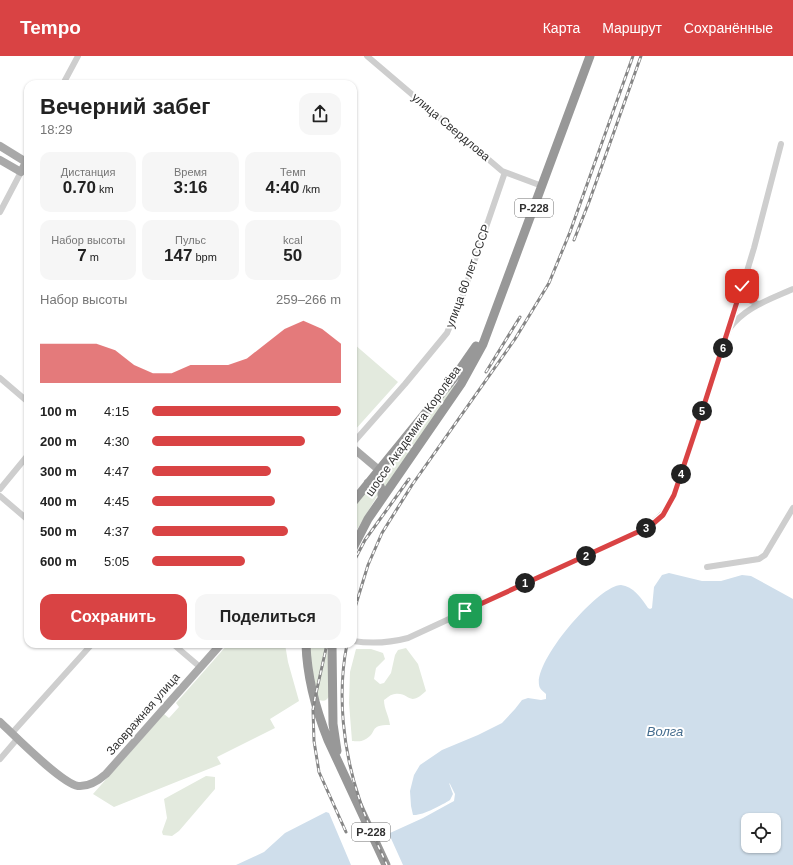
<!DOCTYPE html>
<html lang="ru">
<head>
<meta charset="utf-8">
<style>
	body { margin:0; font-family:Helvetica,sans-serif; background:#f6f6f6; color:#222; height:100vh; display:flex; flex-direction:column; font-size:15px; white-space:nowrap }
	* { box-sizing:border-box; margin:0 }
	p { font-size:13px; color:#767676 }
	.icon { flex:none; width:22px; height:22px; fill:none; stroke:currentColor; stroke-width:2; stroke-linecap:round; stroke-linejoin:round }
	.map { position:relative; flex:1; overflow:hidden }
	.sheet { position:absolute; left:24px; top:24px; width:333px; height:568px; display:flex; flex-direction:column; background:#fff; border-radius:12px; box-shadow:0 1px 3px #0004 }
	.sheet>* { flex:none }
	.tools { position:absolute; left:741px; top:757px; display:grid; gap:8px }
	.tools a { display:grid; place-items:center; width:40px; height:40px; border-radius:8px; background:#fff; box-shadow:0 1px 3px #0004; font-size:20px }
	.pin { position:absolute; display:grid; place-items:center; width:34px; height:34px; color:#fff; margin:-17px; border-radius:8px; box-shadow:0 2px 6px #0006 }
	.km { position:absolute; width:20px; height:20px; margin:-10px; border-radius:50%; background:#222; color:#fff; font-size:11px; line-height:20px; text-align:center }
	.round { display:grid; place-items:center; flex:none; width:42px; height:42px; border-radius:12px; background:#f6f6f6 }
	.overview { display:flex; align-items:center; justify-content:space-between; height:68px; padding:0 16px }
	h1 { font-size:22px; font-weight:700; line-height:30px }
	.figures { display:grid; grid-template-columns:repeat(3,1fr); gap:6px; height:68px; padding:4px 16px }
	.figures div { display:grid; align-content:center; border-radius:10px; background:#f6f6f6; text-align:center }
	.figures b { font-size:17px; font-weight:700 }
	.figures small { font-size:11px; font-weight:400 }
	.figures p { font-size:11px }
	.chart { height:112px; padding:8px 16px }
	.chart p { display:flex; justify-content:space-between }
	.chart svg { width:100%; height:72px; margin-top:4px; fill:#d94344; opacity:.7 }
	.button { display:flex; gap:8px; margin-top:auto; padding:8px 16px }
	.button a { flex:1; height:46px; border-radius:12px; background:#d94344; color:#fff; font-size:16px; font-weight:700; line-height:46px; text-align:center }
	.button a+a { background:#f6f6f6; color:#222 }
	ul { padding:0 16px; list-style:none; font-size:13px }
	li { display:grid; grid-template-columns:64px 48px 1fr; align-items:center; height:30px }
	li i { height:10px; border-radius:5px; background:#d94344 }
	header { display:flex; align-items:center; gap:24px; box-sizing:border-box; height:56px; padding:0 20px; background:#d94344; color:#fff }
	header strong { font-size:19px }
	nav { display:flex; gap:22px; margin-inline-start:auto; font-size:14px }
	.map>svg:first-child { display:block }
</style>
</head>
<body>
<header>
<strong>Tempo</strong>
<nav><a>Карта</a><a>Маршрут</a><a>Сохранённые</a></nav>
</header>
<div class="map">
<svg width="793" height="809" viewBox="0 0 793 809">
	<rect width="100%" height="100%" fill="#fff"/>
	<!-- green -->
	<path fill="#e3eade" d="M354 288 398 326 354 375 353 374Z
		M453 328 456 332 384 435 376 421Z
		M370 430 378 431 379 437 353 480V452Z
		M228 588H285L288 606 299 645 270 663 275 672 217 701 221 708 114 751 93 738 164 658 169 662 179 651 176 647Z
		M309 588H327L330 639C327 644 325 646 319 644L316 640Z
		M406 592 418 608 426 635C408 652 410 636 395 638 391 638 387 642 384 644 384 653 389 660 390 669 367 669 379 677 364 684 361 686 355 685 352 685L349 647 350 616 356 593H371L383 597 385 603 376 612 374 623 380 628 384 627 391 617 395 599 398 594Z
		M206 720 215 721V733L179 775 172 780 163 779 162 776 167 762 164 743Z"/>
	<!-- water -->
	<path fill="#cfdeeb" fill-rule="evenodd" d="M669 517 702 525H721L742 519 751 520 793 543V809H403L389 778 390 777 423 762 454 745 455 738 450 728 449 727 453 738 450 744C442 749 422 760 413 759L411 750 410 735 414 719 420 709 442 694 478 679 502 667 515 653 522 644 528 642 541 644 546 643V638C544 636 541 634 540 632 529 610 598 529 621 529 633 530 642 543 648 552L650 553 652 552 654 531 662 519ZM748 764H774V790H748Z
		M326 756 329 757 351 809H236L264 796 285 777Z"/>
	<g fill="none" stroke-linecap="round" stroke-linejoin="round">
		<!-- minor -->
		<path stroke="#cecece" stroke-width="6" d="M367 0 502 115 542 130
			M63 28 78 0
			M0 156 21 116
			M742 232C744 242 750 246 759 248
			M731 268 754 192 781 88
			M0 322 28 346
			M353 387 405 328 447 277 461 244 505 116
			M0 433 28 399
			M0 440 28 464
			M707 511 759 503 765 499 793 452
			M353 585C372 588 389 587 408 582L642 474C660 462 664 458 674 439L729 273C745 251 769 244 793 233
			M173 588 200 611
			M12 677 92 588
			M0 703 18 682"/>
		<!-- major -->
		<path stroke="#a9a9a9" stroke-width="8" d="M0 90 26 106 21 116 0 104
			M353 392 379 414
			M0 666C15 680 61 727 78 730 89 731 98 725 106 718L221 588"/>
		<!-- highway -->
		<path stroke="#989898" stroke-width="9" d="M368 427 373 426 379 428 382 435V440
			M353 446 453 323 476 290
			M353 492 368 463 461 328 483 288 590 0
			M306 588C307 620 316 654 328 684L386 809
			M332 588 333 668 337 695"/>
		<defs>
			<path id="rail" d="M574 184 589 146 641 0
				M486 316 520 261
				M353 507 365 484 409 423
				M353 558 368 509 382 477 412 429 515 283 549 227 570 176 633 0
				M327 588 315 642 313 654 314 685 319 716 346 776
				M347 588C337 638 343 694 359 742 366 765 377 787 387 809"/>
		</defs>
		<!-- rail casing -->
		<use href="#rail" stroke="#868686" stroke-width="3"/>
		<!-- rail -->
		<use href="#rail" stroke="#fff" stroke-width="1.5" stroke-dasharray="4.5" stroke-linecap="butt"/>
	</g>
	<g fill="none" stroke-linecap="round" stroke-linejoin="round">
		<defs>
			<path id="route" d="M465 555 642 474 655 466 663 459 674 439 705 346 742 230"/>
		</defs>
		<!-- route casing -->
		<use href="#route" stroke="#fff" stroke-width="8"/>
		<!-- route -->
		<use href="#route" stroke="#d94344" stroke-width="5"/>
	</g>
	<g text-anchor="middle" stroke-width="4" stroke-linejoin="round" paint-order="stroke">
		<!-- shield labels -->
		<g fill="#fff" stroke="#6f6f6f" stroke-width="1">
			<rect x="515" y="143" width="38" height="18" rx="3"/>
			<rect x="352" y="767" width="38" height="18" rx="3"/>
		</g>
		<g font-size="11" font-weight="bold" fill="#313131">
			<text x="534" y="156">Р-228</text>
			<text x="371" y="780">Р-228</text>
		</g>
		<!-- street labels -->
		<g font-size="12" fill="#313131" stroke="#fff">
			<text transform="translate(451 71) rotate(40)" y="4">улица Свердлова</text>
			<text transform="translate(468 220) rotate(-70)" y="4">улица 60 лет СССР</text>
			<text transform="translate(413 375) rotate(-55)" y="4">шоссе Академика Королёва</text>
			<text transform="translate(143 658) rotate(-49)" y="4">Заовражная улица</text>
		</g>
		<!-- water labels -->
		<g font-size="13" font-style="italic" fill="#446c8e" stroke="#fff">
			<text x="665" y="680">Волга</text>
		</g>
	</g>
</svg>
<div class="tools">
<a><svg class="icon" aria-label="locate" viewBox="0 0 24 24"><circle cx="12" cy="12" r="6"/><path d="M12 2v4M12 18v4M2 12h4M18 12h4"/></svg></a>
</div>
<div class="pin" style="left:465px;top:555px;background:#1e9e55"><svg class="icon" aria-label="arrive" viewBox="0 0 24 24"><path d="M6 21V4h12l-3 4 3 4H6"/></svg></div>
<div class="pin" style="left:742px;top:230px;background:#d93025"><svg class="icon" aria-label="check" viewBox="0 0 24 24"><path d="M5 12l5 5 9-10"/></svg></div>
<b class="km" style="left:525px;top:527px">1</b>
<b class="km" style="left:586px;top:500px">2</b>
<b class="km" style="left:646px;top:472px">3</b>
<b class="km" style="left:681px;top:418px">4</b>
<b class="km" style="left:702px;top:355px">5</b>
<b class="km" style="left:723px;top:292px">6</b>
<section class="sheet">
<div class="overview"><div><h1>Вечерний забег</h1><p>18:29</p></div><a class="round"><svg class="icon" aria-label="share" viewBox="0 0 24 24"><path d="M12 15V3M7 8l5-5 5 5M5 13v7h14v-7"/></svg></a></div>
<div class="figures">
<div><p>Дистанция</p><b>0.70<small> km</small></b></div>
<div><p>Время</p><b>3:16</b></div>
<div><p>Темп</p><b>4:40<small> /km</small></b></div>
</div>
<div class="figures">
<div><p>Набор высоты</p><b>7<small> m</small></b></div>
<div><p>Пульс</p><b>147<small> bpm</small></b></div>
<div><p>kcal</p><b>50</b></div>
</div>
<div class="chart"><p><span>Набор высоты</span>259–266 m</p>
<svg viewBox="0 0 160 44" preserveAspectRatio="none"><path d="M0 44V20L10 20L20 20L30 20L40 24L50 33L60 38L70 38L80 33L90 33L100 33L110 29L120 20L130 11L140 6L150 11L160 20V44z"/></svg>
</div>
<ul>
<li><b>100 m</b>4:15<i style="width:100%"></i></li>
<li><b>200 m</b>4:30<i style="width:81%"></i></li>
<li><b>300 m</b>4:47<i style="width:63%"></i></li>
<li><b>400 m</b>4:45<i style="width:65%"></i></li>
<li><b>500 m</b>4:37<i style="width:72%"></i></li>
<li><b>600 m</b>5:05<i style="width:49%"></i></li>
</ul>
<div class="button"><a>Сохранить</a><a>Поделиться</a></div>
</section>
</div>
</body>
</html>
